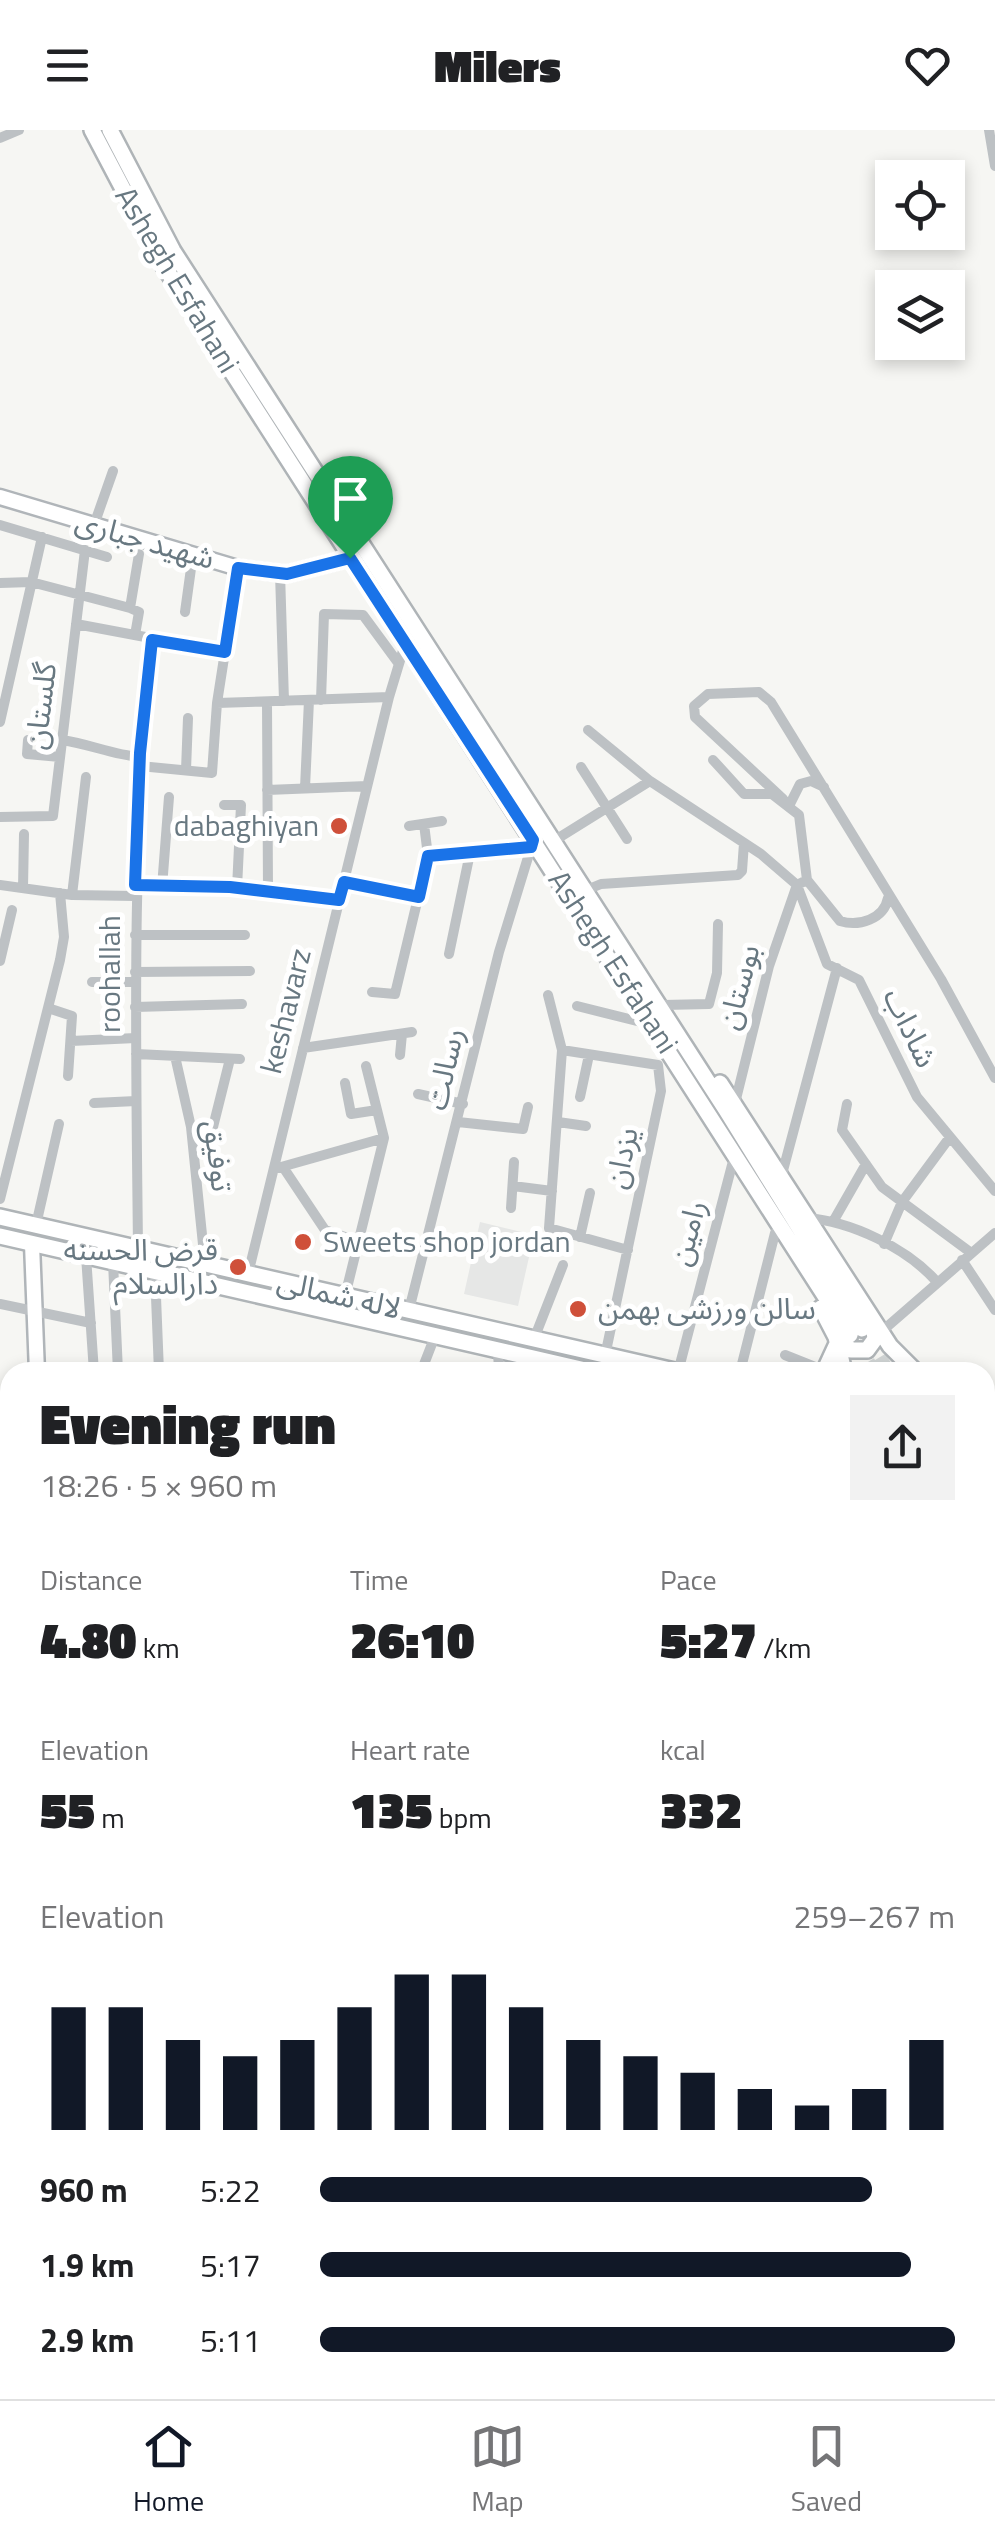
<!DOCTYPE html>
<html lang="en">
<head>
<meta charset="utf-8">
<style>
	body { margin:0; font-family:"Titillium Web","Noto Sans Arabic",sans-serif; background:#f2f2f2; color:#202124; height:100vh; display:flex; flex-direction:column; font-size:38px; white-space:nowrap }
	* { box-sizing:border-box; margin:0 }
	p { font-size:32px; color:#757577 }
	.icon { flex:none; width:55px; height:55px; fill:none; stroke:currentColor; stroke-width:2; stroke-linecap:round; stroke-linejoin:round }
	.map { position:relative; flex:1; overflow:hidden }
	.details { position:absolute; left:0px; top:1232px; width:995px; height:1038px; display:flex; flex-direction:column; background:#fff; border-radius:30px 30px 0 0; box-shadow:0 5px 15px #0003 }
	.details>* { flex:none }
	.tools { position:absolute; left:875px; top:30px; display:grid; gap:20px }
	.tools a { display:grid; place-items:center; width:90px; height:90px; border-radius:0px; background:#fff; box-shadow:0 5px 15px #0003; font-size:50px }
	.pin { position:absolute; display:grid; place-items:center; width:85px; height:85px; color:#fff; margin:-102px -42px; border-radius:50% 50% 50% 0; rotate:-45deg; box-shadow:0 0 10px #0007 }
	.pin .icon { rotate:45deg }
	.round { display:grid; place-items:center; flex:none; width:105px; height:105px; border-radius:0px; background:#f2f2f2 }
	.overview { display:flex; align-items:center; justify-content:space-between; height:170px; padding:0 40px }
	h1 { font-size:55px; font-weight:800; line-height:75px }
	.stats { display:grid; grid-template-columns:repeat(3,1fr); gap:15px; height:170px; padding:10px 40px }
	.stats div { display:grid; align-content:center }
	.stats b { font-size:50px; font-weight:800 }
	.stats small { font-size:28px; font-weight:400 }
	.stats p { font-size:28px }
	.chart { height:280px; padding:20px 40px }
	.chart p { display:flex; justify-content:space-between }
	.chart svg { width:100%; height:180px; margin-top:10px; stroke:#111827; stroke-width:6 }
	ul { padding:0 40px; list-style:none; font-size:32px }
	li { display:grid; grid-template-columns:160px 120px 1fr; align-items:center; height:75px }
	li i { height:25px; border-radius:12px; background:#111827 }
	header { display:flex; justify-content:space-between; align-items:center; height:130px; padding:0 40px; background:#fff; font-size:45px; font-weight:800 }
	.tabs { display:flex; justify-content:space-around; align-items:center; height:140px; border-top:2px solid #e0e0e0; background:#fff; font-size:28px; color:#757577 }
	.tabs a { display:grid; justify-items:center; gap:5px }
	.tabs .current { color:#111827 }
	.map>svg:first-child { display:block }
</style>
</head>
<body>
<header><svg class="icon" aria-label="menu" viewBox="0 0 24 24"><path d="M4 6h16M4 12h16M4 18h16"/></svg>Milers<svg class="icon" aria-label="heart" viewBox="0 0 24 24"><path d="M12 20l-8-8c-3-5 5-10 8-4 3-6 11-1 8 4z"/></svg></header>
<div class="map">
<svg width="995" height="2269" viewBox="0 0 995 2269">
	<rect width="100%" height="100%" fill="#f6f6f3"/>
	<!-- built -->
	<path fill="#e6e7e6" d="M480 1092 534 1105 518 1176 464 1164Z"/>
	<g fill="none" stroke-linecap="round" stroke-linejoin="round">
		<!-- primary-tunnel -->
		<path stroke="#d2d6d6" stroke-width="15" stroke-dasharray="15 8" stroke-linecap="butt" d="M867 1208 888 1242
			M855 1213 874 1242
			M985 1420 991 1430"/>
		<defs>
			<path id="secondary" d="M0 367 238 438 287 444 350 428
				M32 1114 37 1242
				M954 2260 965 2269
				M985 2260 995 2267
				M78 2269V2260
				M399 2269 414 2260
				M419 2269 433 2260"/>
			<path id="primary" d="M92 0 162 133 850 1205
				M110 0 173 121 726 980 862 1199
				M720 953 890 1216 916 1242
				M0 1087 679 1242
				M0 1106 594 1242
				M821 1178 836 1207 844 1242
				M836 1207 851 1220H867L875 1209 873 1194
				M824 1242 836 1216
				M985 1300 994 1322 985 1355
				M985 1369 995 1367
				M985 1410 995 1404
				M985 1438 995 1454"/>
		</defs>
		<!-- secondary casing -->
		<use href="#secondary" stroke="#b0b5b9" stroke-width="19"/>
		<!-- primary casing -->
		<use href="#primary" stroke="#afb4b7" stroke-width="20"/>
		<!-- street -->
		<path stroke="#bdc1c4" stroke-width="10" d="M989 0 995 36
			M0 8 19 0
			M0 395 107 427
			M94 395 113 341
			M280 443 284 571
			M0 453 31 452 130 478 139 482 135 505
			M130 478 139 424
			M185 482 193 424
			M76 494 225 522
			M321 570 324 484 363 485 399 534
			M267 572 268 760
			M217 573 389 567
			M0 592 42 407
			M588 600 650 651 761 724 797 755 827 834 859 850 917 967 995 1061
			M28 610 27 624 60 627
			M62 610C90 614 113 625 140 627
			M713 630 744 664H772L799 685 807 750 797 755 769 836 735 973
			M140 636 212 643 217 573 238 438
			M581 637 627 709
			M186 640 188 588
			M305 658 309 570
			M267 660 367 656
			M783 669 695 587 694 576 708 564 759 562 771 572 941 849 995 948
			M790 674 800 654 811 651 824 657
			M224 675H241L237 758
			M0 687 53 686 85 420
			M409 696 442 691
			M552 712 650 651
			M428 726 531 717
			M807 750 840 791C859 797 884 789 888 768
			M344 752 419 767
			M0 755 72 765 135 766
			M135 755 230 757 339 770
			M162 757 169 667
			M23 758 24 704
			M584 761 601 754 738 745 742 741 744 713
			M72 765 86 647
			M135 805H245
			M449 824 470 723
			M0 831 12 780
			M135 842 250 841
			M92 852H135
			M372 862 395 864 428 726 424 694
			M548 865 562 920 549 1098 628 1120
			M663 875 709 874 717 843 718 794
			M577 876 649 894
			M135 877 242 874
			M48 878 72 886 68 946
			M71 911 136 908
			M303 918 412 902
			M562 920 658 935 661 961 605 1226
			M136 924 240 929
			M400 925 402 904
			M175 926 191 997 205 1134
			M345 953 351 984 377 980
			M418 964 463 974
			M580 967 589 925
			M94 973 136 971
			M847 974 842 1000 882 1057 970 1122
			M458 992 523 999 528 977
			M558 992 586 996
			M191 997H213L230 929
			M283 1037 325 1100 359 1112
			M274 1039 384 1008
			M781 1048 837 838
			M513 1056 552 1061
			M0 1069 60 830 64 807 60 763
			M511 1078 514 1032
			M806 1088C851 1091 907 1118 937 1152
			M834 1090 866 1034
			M36 1095 59 994
			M580 1107 590 1063
			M884 1114 902 1072 950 1007
			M138 1119C136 915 131 713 152 510
			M86 1126 94 1242
			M962 1130 995 1180
			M113 1132 118 1242
			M155 1142 159 1242
			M248 1144 389 567 405 514
			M345 1166 384 1008 366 936
			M0 1174 91 1193
			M409 1180 499 822 533 711
			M881 1202 995 1103
			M534 1209 563 1135
			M498 1220 499 1242
			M785 1225 825 1241
			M421 1242 435 1206
			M678 1242 732 1035
			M740 1242 775 1103
			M986 1278 995 1270
			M0 1305 10 1306
			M0 1416 10 1442
			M985 1496 995 1500
			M985 1571 995 1576
			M0 1574 10 1570
			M0 1595 10 1613
			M985 1638 995 1620
			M985 1659 995 1665
			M0 1739 10 1734
			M985 1786 986 1783
			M0 1819 10 1842
			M985 1864 995 1866
			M985 1928 995 1936
			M0 1932 10 1926
			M0 1967 7 1963 10 1967
			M985 1986 995 1995
			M985 2013 995 2002
			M0 2019 10 2013
			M985 2035 995 2043
			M0 2045 10 2065
			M985 2083 995 2092
			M985 2140 995 2128
			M0 2147 10 2141
			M985 2195 995 2206
			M0 2219 10 2214
			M695 2260 705 2269
			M125 2269 142 2260
			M192 2269 209 2260"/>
		<!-- secondary -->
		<use href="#secondary" stroke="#fff" stroke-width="14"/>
		<!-- primary -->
		<use href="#primary" stroke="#fff" stroke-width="15"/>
	</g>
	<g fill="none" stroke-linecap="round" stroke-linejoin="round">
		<defs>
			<path id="route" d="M350 428 533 710 531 717 428 726 419 767 344 752 339 770 230 757 135 755 140 623 152 510 225 522 238 438 287 444Z"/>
		</defs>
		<!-- route casing -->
		<use href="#route" stroke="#fff" stroke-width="20"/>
		<!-- route -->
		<use href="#route" stroke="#1a73e8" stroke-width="12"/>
	</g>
	<!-- markers -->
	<g fill="#cf503a" stroke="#fff" stroke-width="4">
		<circle cx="339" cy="696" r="10"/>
		<circle cx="303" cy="1112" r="10"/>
		<circle cx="238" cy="1137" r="10"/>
		<circle cx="578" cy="1179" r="10"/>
	</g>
	<g text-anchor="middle" stroke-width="10" stroke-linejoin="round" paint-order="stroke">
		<!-- street labels -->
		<g font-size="30" fill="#687881" stroke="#fff">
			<text transform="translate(177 150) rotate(59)" y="10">Ashegh Esfahani</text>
			<text transform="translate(145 410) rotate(16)" y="10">شهید جباری</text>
			<text transform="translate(41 576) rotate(-83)" y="10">گلستان</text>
			<text transform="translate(613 832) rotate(57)" y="10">Ashegh Esfahani</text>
			<text transform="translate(110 844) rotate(-90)" y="10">roohallah</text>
			<text transform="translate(739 857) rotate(-75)" y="10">بوستان</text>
			<text transform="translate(286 881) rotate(-76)" y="10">keshavarz</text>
			<text transform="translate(910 898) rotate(64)" y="10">شاداب</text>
			<text transform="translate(445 939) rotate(-77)" y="10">رسالت</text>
			<text transform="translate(218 1026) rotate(83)" y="10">توفیق</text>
			<text transform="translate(622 1028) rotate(-78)" y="10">یزدان</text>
			<text transform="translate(688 1103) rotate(-75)" y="10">رامین</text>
			<text transform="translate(339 1165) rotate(13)" y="10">لاله شمالی</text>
		</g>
		<!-- poi labels -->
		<g font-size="30" fill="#687881" stroke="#fff" text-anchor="end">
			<text x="319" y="706">dabaghiyan</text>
			<text x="323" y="1122" text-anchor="start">Sweets shop jordan</text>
			<text x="218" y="1130">قرض الحسنه<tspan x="218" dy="34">دارالسلام</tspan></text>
			<text x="598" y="1189" text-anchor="start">سالن ورزشی بهمن</text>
		</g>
	</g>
</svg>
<div class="tools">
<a><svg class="icon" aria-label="locate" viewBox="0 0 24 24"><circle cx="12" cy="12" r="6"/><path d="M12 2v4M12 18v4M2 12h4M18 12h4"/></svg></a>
<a><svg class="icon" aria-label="layers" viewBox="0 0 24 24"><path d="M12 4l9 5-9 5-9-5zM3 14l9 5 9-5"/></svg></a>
</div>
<div class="pin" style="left:350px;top:428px;background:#1e9e55"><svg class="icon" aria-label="arrive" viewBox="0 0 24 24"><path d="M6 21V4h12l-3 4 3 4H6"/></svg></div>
<section class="details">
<div class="overview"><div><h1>Evening run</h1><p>18:26 · 5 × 960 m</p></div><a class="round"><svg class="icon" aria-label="share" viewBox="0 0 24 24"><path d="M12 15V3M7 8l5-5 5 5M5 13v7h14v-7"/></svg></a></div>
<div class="stats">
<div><p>Distance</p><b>4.80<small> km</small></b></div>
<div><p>Time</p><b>26:10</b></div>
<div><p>Pace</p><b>5:27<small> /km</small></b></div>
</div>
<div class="stats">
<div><p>Elevation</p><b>55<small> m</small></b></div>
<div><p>Heart rate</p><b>135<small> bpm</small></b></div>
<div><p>kcal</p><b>332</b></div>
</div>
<div class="chart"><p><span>Elevation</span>259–267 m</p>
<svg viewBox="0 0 160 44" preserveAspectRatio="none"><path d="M5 44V14M15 44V14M25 44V22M35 44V26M45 44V22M55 44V14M65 44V6M75 44V6M85 44V14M95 44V22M105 44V26M115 44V30M125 44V34M135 44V38M145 44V34M155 44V22"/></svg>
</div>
<ul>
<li><b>960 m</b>5:22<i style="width:87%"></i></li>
<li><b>1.9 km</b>5:17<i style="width:93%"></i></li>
<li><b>2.9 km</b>5:11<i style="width:100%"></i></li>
</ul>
</section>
</div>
<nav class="tabs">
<a class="current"><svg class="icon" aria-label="home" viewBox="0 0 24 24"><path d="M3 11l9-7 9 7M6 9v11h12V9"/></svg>Home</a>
<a><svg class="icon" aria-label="map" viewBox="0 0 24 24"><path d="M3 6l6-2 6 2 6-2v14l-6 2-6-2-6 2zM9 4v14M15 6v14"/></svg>Map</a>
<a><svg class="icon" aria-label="saved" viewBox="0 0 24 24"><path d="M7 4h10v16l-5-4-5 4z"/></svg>Saved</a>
</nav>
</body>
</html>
